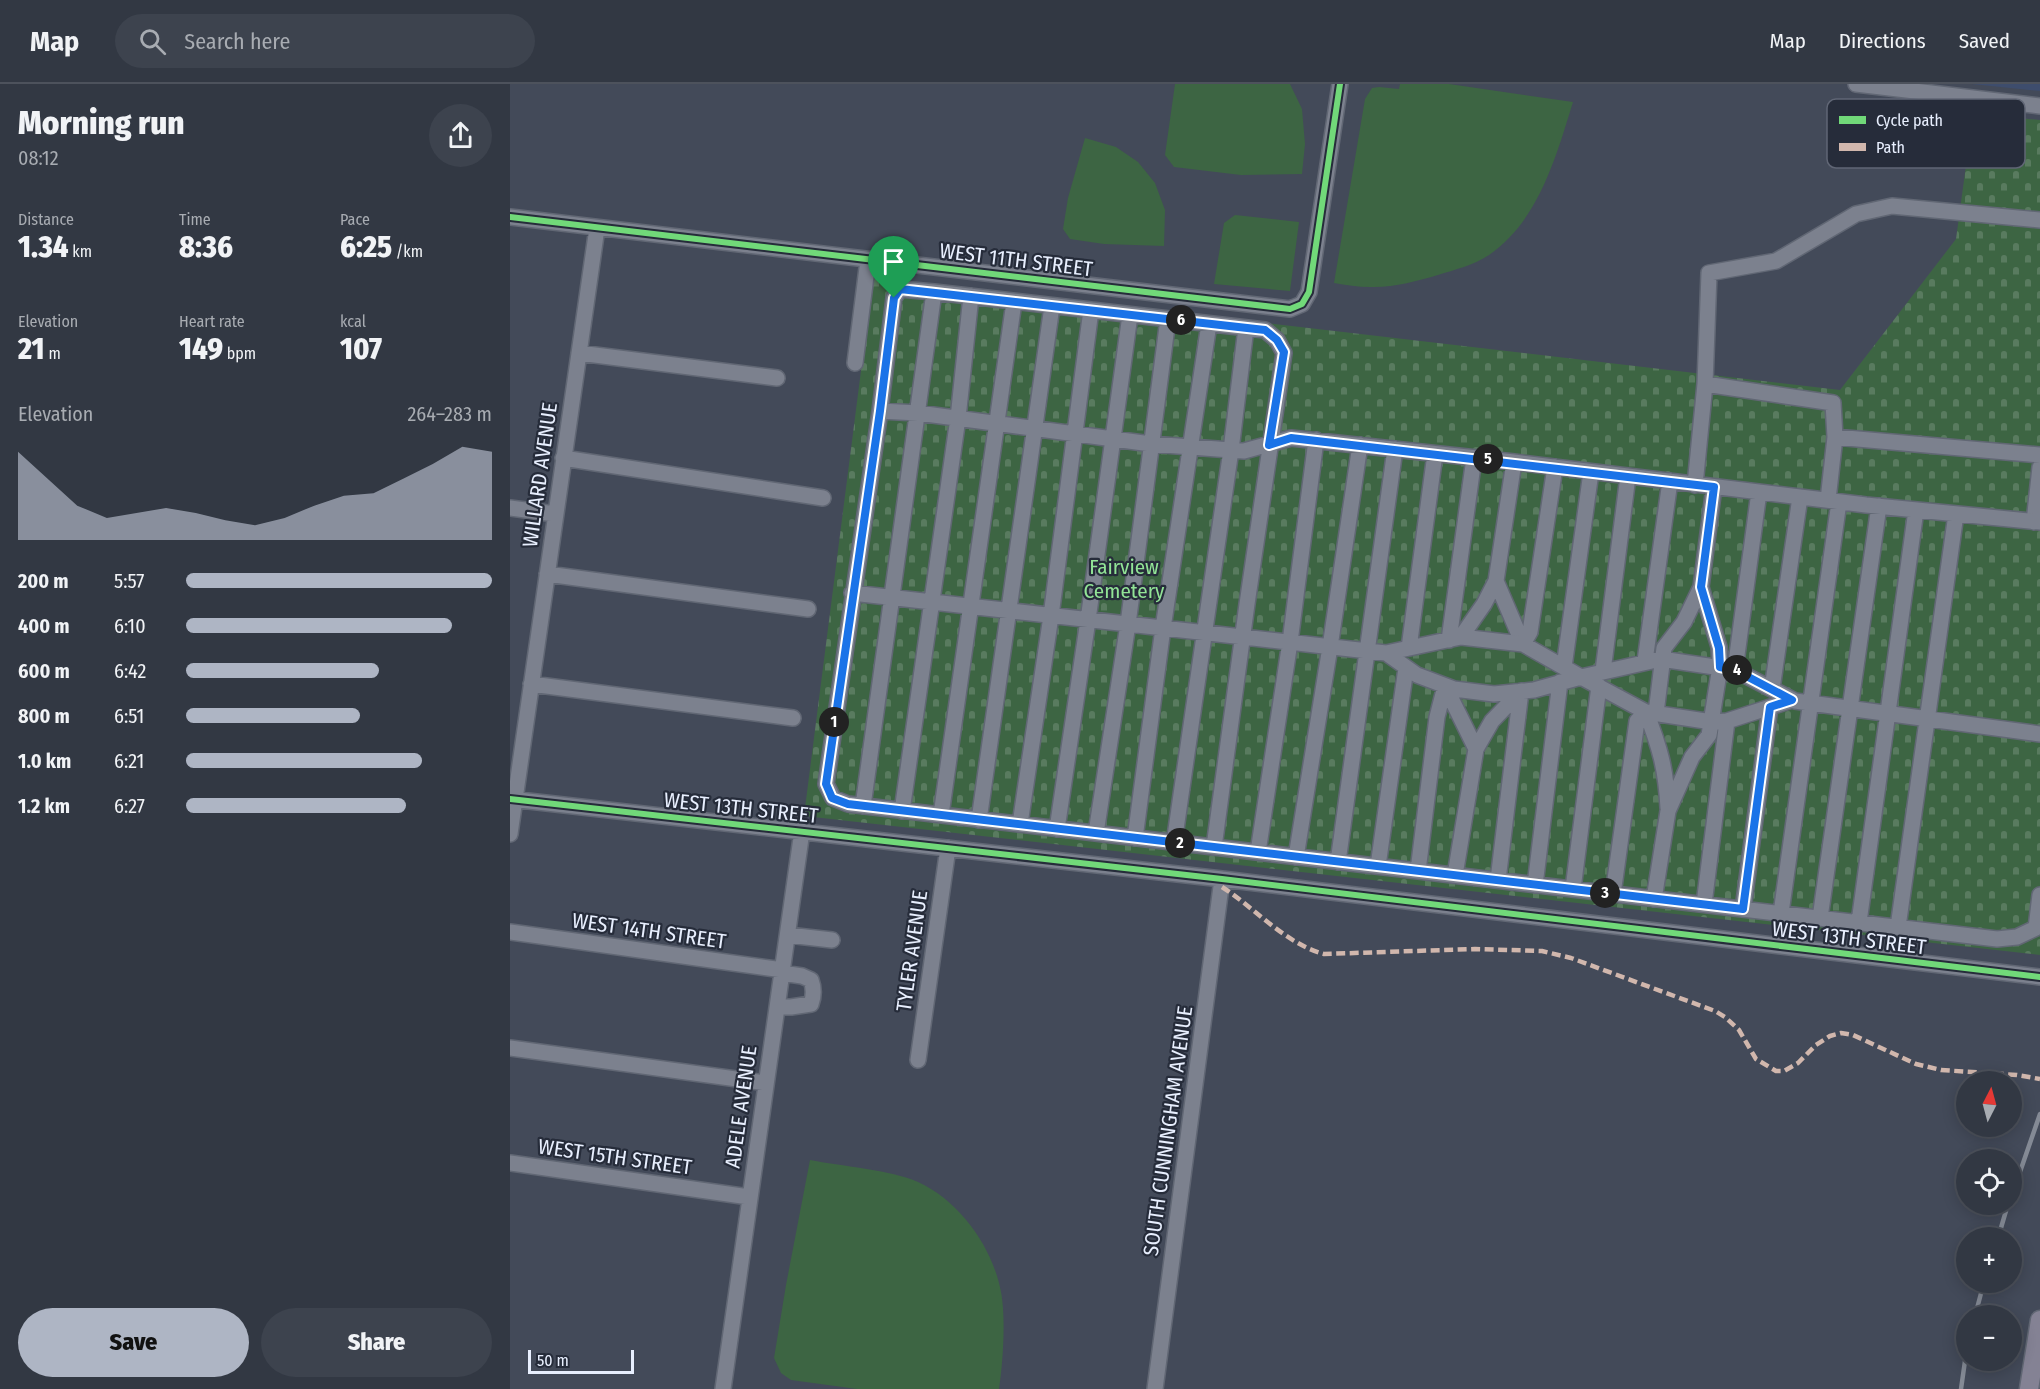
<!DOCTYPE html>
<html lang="en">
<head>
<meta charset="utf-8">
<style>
	body { margin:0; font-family:"Fira Sans Condensed",sans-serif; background:#3d434e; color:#f1f3f6; height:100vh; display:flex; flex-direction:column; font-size:22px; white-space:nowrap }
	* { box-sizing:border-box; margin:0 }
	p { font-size:20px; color:#a8acb2 }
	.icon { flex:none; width:33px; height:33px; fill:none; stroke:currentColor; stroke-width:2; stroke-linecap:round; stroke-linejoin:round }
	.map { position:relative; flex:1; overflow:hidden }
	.details { display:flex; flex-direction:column; background:#323843; width:510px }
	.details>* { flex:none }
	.needle { width:39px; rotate:6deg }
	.controls { position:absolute; left:1446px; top:987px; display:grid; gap:12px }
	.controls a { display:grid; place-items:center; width:66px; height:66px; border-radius:50%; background:#323843; box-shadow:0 3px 15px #0003,0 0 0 2px #4d525c; font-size:30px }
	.scale { position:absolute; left:18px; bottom:15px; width:106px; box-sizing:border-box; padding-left:6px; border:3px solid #e8effe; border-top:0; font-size:16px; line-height:21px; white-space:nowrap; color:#e8effe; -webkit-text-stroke:4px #262c3a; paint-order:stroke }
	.pin { position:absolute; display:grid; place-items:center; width:51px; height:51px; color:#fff; margin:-62px -26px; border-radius:50% 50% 50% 0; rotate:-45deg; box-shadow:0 0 6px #0007 }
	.pin .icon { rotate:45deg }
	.km { position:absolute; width:30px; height:30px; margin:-15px; border-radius:50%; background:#222; color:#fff; font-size:16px; line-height:30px; text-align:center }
	.round { display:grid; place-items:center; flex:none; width:63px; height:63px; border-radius:32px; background:#3d434e }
	.headline { display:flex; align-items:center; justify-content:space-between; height:102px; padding:0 18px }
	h1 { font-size:33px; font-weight:800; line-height:45px }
	.figures { display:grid; grid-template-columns:repeat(3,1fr); gap:9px; height:102px; padding:6px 18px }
	.figures div { display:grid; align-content:center }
	.figures b { font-size:30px; font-weight:800 }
	.figures small { font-size:16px; font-weight:400 }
	.figures p { font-size:16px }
	.chart { height:168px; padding:12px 18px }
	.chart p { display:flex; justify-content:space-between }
	.chart svg { width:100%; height:108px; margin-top:6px; fill:#aeb5c4; opacity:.7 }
	.cta { display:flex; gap:12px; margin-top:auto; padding:12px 18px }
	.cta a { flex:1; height:69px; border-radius:36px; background:#aeb5c4; color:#111; font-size:24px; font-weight:800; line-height:69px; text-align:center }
	.cta a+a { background:#3d434e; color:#f1f3f6 }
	ul { padding:0 18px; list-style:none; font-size:20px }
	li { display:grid; grid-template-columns:96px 72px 1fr; align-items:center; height:45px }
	li i { height:15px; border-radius:8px; background:#aeb5c4 }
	header { display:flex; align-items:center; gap:36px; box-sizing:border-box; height:84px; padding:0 30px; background:#323843; border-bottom:2px solid #4d525c }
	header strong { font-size:28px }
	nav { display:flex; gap:33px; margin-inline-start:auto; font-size:21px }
	.search { width:420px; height:54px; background:#3d434e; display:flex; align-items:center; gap:15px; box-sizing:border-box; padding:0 21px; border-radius:33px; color:#a8acb2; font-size:22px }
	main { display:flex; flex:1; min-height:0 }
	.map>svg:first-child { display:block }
</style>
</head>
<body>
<header>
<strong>Map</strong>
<div class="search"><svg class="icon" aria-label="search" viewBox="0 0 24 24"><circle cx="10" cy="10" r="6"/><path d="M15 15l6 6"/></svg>Search here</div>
<nav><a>Map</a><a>Directions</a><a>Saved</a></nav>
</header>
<main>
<section class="details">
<div class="headline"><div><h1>Morning run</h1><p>08:12</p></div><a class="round"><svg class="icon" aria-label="share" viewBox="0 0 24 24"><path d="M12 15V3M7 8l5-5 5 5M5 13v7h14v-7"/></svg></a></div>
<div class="figures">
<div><p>Distance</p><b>1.34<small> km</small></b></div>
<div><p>Time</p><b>8:36</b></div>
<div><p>Pace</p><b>6:25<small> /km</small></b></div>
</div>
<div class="figures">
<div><p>Elevation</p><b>21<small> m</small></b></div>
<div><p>Heart rate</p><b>149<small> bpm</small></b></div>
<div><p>kcal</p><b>107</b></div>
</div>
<div class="chart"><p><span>Elevation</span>264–283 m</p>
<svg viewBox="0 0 160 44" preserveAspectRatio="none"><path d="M0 44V8L10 19L20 30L30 35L40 33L50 31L60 33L70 36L80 38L90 35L100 30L110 26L120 25L130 19L140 13L150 6L160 8V44z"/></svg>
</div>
<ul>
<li><b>200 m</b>5:57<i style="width:100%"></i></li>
<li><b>400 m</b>6:10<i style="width:87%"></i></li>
<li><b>600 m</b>6:42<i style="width:63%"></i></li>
<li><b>800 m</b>6:51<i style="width:57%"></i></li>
<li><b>1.0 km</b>6:21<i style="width:77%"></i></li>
<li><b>1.2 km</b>6:27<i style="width:72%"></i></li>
</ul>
<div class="cta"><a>Save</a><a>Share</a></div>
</section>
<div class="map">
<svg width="1530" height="1305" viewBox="0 0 1530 1305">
	<defs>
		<pattern id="cemetery-stones" width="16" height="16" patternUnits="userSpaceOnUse" patternTransform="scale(1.5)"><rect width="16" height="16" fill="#3d6543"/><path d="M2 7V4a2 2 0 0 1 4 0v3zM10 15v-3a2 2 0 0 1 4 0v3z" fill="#597b5f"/></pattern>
	</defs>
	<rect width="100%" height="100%" fill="#434a59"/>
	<!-- built -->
	<path fill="#3e4d6d" d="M1462 0H1530V7Z"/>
	<!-- cemetery -->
	<path fill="url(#cemetery-stones)" d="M1463 30 1530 36V871L294 732 363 193 1330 306 1446 155Z"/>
	<!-- pitch -->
	<path fill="#3d6543" d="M665 0H780L792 25 795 60 792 90 731 91 664 83 655 71Z
		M890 0H939L1063 18C1046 73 1029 136 979 171 964 181 944 186 928 191 907 197 882 204 860 203 848 203 836 201 824 199L855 15 862 4 869 3 889 5Z
		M575 54 606 63 628 78 645 99 655 126 654 162 594 160 560 155 553 145 558 114Z
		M725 131 789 138 780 207 704 200 714 139Z
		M300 1076C330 1082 381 1086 408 1098 450 1117 483 1164 491 1208 496 1234 493 1279 489 1305H347L281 1296 271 1289 264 1274 276 1201Z"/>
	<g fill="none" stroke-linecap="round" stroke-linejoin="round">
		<defs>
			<path id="minor" d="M1346 0 1530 22
				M0 133 780 225 792 220 799 208 830 0
				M69 269 267 294
				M345 279 358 176
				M1195 300 1199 189 1266 177 1346 130 1382 122 1530 136
				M370 327 384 214 390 205 424 208
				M1325 353 1530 371
				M53 374 313 414
				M1004 378 986 497 1013 560 1020 548 1045 383
				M1185 401 1195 300 1323 319 1325 353 1318 416
				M0 424 45 430
				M1524 438 1530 383
				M1530 438 1356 421 1004 378 781 354 734 367 641 360 408 329 370 327 316 700 323 714 338 720 1487 855 1507 853 1526 844 1530 811
				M37 490 298 525
				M342 509 876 569
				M951 553 1013 560 1071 593 1024 606 984 610 944 605 907 591 876 569Z
				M951 553 974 520 986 497
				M939 556 964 374
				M899 564 925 370
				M1135 577 1160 397
				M1054 583 1081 388
				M1225 586 1249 408
				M1093 587 1118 392
				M21 600 283 634
				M935 602 966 665
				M1262 605 1290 413
				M1282 616 1217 637 1202 638 1136 628 1071 593 1151 575 1225 586 1285 617 1530 650
				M1146 629 1154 564 1174 538 1191 503
				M0 715 712 795 1530 893
				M353 722 424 208 755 246 767 256 774 269 737 520 704 763
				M392 727 448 334 461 212
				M431 731 504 218
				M469 736 542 222
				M510 740 541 532 581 226
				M547 745 578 536 620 231
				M586 749 618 540 658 235
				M0 750 87 144
				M625 754 653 544 699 240
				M664 759 721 366 736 244
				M748 768 780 558 806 356
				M786 773 820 563 850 361
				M828 778 885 365
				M868 782 896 584
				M908 787 927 633 935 602
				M945 791 966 665 982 637 1011 607
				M988 796 1011 607
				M1025 801 1050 598
				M1063 805 1089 602
				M1103 810 1127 637 1136 628C1150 664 1156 685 1158 724
				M1144 815 1158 727 1182 673 1199 651 1210 583 1209 563 1191 503 1204 403
				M1194 820 1217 637
				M1233 825 1260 623
				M1271 829 1329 418
				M1310 834 1369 422
				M1349 838 1406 426
				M1388 843 1446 430
				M0 848 273 886
				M278 851 322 856
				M267 923H281L301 920C304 912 304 904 301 896L292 892 272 889
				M0 964 256 999
				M408 976 438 764
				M0 1079 239 1113
				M213 1305 292 747
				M645 1305 712 795"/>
			<path id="major" d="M1519 1305 1530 1236"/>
		</defs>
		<!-- minor casing -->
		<use href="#minor" stroke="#616774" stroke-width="18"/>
		<!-- major casing -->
		<use href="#major" stroke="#616774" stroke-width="21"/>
		<!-- minor -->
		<use href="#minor" stroke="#7c818e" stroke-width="15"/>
		<!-- major -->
		<use href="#major" stroke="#848294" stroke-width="18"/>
		<!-- rail -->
		<path stroke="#848a95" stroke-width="4.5" d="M1502 1111 1530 1030
			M1488 1154 1498 1120
			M1465 1232 1474 1198
			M1451 1305 1456 1270"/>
		<!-- quiet -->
		<path stroke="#d1b7ad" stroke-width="4.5" stroke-dasharray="9 4.5" stroke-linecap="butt" d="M712 803C745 824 774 859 814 870L965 865 1032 867 1061 874 1205 927 1215 933 1229 946 1246 975 1266 987H1274L1288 979 1306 961 1320 952 1331 949 1343 951 1406 980 1431 986 1507 991 1530 995"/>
		<defs>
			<path id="cycleway" d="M0 133 780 225 792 220 799 208 830 0
				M0 715 712 795 1530 893"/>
		</defs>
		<!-- cycleway casing -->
		<use href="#cycleway" stroke="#262c3a" stroke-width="10"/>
		<!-- cycleway -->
		<use href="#cycleway" stroke="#71d979" stroke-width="6"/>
	</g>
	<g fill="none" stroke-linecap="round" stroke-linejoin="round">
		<defs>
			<path id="route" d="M390 205 755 246 767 256 774 268 759 361 781 354 1204 403 1191 503 1209 564 1210 583 1225 586 1282 616 1260 623 1233 825 338 720 322 714 316 700 370 327 384 214Z"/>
		</defs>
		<!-- route casing -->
		<use href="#route" stroke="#fff" stroke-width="12"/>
		<!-- route -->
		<use href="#route" stroke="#1a73e8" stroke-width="8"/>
	</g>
	<g text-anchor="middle" stroke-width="4.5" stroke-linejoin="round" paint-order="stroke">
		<!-- street labels -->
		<g font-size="21" fill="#e8effe" stroke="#262c3a">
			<text transform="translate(506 176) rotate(7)" y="7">WEST 11TH STREET</text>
			<text transform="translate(30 391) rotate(-82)" y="7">WILLARD AVENUE</text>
			<text transform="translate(231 724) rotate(6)" y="7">WEST 13TH STREET</text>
			<text transform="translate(139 847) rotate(8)" y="7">WEST 14TH STREET</text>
			<text transform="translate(1339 854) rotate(7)" y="7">WEST 13TH STREET</text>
			<text transform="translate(402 867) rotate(-82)" y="7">TYLER AVENUE</text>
			<text transform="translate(231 1023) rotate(-82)" y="7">ADELE AVENUE</text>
			<text transform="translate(658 1047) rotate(-82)" y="7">SOUTH CUNNINGHAM AVENUE</text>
			<text transform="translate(105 1073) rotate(8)" y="7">WEST 15TH STREET</text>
		</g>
		<!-- park labels -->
		<g font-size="21" fill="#92e496" stroke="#262c3a">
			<text x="614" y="490">Fairview<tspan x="614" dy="24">Cemetery</tspan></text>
		</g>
	</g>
	<!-- legend -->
	<rect x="1317" y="15" width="198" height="69" rx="9" fill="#262c3a" stroke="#606675" stroke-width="1.5"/>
	<rect x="1329" y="32" width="27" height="8" fill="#71d979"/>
	<rect x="1329" y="59" width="27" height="8" fill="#d1b7ad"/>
	<g font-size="16" fill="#e8effe">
		<text x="1366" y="42">Cycle path</text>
		<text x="1366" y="69">Path</text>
	</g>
</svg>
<div class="controls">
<a><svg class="needle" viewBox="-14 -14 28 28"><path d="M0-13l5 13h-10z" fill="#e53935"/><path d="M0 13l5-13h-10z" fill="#a8acb2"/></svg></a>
<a><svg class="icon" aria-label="locate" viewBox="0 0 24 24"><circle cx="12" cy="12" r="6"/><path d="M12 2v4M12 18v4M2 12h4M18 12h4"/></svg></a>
<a>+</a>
<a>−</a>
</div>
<div class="scale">50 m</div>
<div class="pin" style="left:384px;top:214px;background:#1e9e55"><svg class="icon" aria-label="arrive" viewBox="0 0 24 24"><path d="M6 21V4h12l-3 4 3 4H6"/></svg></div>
<b class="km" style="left:324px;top:638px">1</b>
<b class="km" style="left:670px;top:759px">2</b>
<b class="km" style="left:1095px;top:809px">3</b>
<b class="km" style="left:1227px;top:586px">4</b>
<b class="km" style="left:978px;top:375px">5</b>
<b class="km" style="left:671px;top:236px">6</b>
</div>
</main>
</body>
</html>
